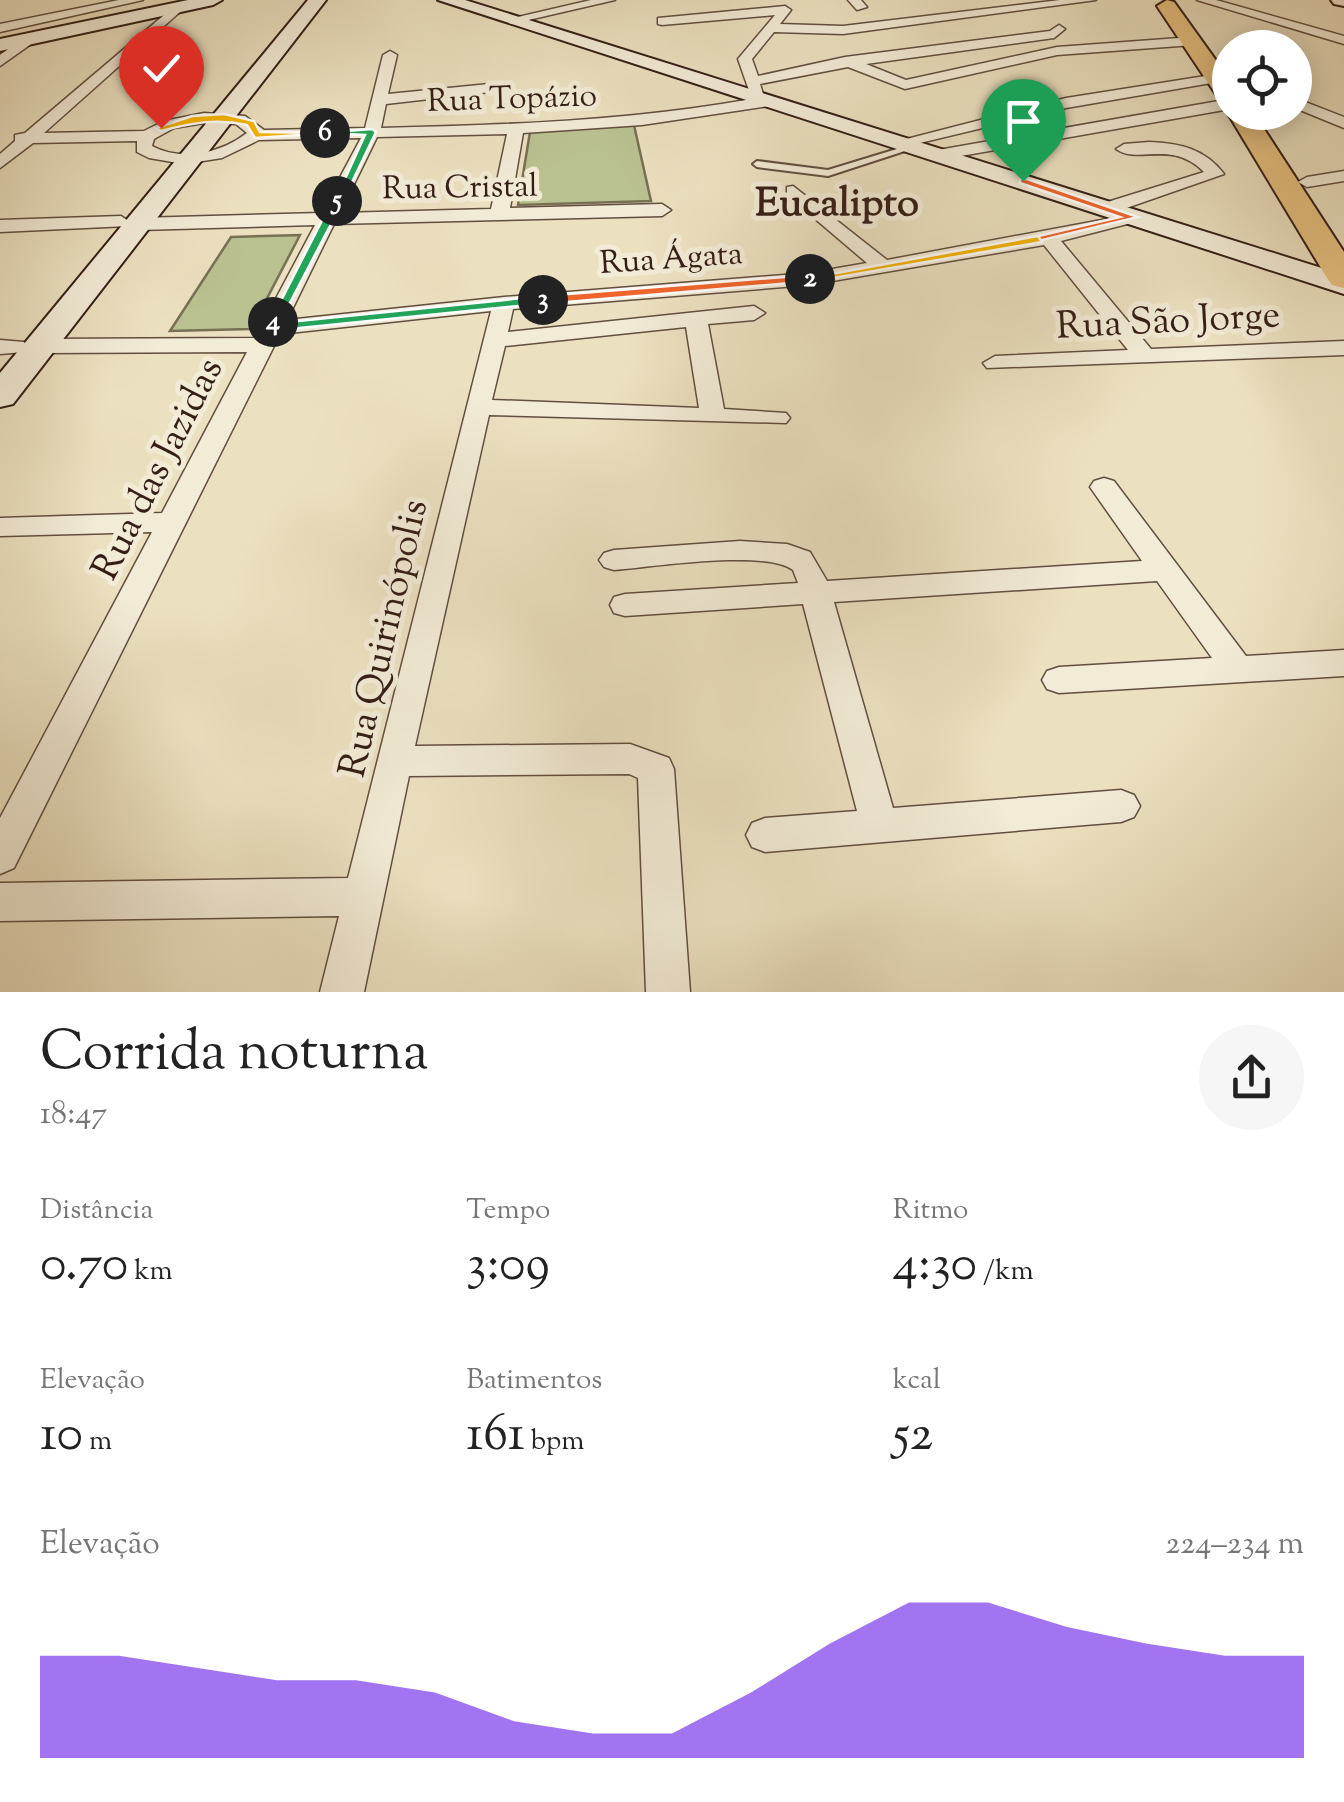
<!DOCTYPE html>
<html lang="pt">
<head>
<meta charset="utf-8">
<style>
	body { margin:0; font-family:"Sorts Mill Goudy",serif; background:#f6f6f6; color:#222; height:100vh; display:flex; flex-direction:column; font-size:38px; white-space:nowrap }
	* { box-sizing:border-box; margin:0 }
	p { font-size:32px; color:#767676 }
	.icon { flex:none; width:55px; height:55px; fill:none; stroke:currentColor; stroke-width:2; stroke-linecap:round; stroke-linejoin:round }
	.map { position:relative; height:992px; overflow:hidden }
	.details { display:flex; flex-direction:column; background:#fff; flex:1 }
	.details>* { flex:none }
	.tools { position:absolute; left:1212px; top:30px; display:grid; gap:20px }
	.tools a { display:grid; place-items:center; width:100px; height:100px; border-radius:50%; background:#fff; box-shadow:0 5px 25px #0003; font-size:50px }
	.pin { position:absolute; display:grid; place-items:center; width:85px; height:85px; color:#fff; margin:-102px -42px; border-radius:50% 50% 50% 0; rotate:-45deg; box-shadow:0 0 10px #0007 }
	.pin .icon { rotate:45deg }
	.km { position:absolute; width:50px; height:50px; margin:-25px; border-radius:50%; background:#222; color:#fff; font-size:28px; line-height:50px; text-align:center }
	.round { display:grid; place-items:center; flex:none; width:105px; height:105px; border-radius:52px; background:#f6f6f6 }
	.overview { display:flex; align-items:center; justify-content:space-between; height:170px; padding:0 40px }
	h1 { font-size:55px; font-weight:600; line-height:75px }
	.stats { display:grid; grid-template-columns:repeat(3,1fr); gap:15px; height:170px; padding:10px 40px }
	.stats div { display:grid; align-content:center }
	.stats b { font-size:50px; font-weight:600 }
	.stats small { font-size:28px; font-weight:400 }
	.stats p { font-size:28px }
	.chart { height:280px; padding:20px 40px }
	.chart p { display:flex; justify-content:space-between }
	.chart svg { width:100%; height:180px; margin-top:10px; fill:#7c3aed; opacity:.7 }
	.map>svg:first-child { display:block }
</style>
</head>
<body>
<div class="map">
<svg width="1344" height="992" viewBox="0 0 1344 992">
	<rect width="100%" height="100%" fill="#ebe0c0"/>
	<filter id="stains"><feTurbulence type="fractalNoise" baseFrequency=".002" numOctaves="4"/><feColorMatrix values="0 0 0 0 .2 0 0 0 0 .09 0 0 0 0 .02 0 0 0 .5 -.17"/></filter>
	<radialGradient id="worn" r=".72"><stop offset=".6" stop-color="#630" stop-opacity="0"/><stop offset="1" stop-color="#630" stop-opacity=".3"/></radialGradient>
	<!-- green -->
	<path fill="#bac191" stroke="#777054" stroke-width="2.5" d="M634 125 651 201 518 205 530 132Z
		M300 235 251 329 170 331 231 237Z"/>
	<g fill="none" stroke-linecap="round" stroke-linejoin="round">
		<defs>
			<path id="lane" d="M910 145 917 147 828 176 757 167 753 164 757 161 828 170Z"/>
			<path id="street" d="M119 0H143L0 32V24Z
				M591 0H615L511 24 505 20Z
				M848 0H861L867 7 857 10Z
				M1060 0H1096L843 34 774 32 752 59 758 76 845 57 1050 31 1059 25 1065 29 1054 38 866 64 906 80 1057 47 1193 37 1200 41 1193 45 1057 55 905 89 848 67 760 84 764 97 777 101 769 106 642 125 523 133 510 208 662 204 671 210 662 216 334 224 287 320 504 297 809 273 867 263 787 195V187L793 186 887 260 1139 213V221L1061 241 1151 349 1344 341V355L987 368 983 363 995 356 1128 350 1044 245 809 285 513 309 508 332 754 306 765 313 754 320 708 324 724 409 786 413 790 418 786 423 489 415 415 746 630 744 669 758 674 769 690 992H646L638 778 629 774 409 776 364 992H320L339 916 0 921V883L348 878 491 311 280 334 14 868 0 874V818L152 532 0 536V518L162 513 247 352 39 353 28 346 39 339 255 338 315 225 139 230 130 224 139 218 321 213 361 138 259 140 222 158 184 164 149 158 137 152V141L33 143 0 168V154L15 141V135L25 133 177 4 181 11 44 133 144 131 164 121 204 113 245 116 264 130 365 128 383 55 390 51 397 55 388 94 499 83 506 87 499 91 386 104 381 128C506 125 629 121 752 99L738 59 775 15 662 25 658 24V18L785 6 791 10 780 24 843 26ZM204 123 236 124 247 133C221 153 182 162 152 146L154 139 174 128ZM507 134 491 209 340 213 377 137ZM686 327 699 408 492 400 505 346Z
				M1197 0H1216L1344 36V44Z
				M29 34 41 37 0 66V55Z
				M1218 74 1223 75V81L1066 108 899 148 891 143 1066 98Z
				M1295 98 1344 117V128L1295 108Z
				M1230 99V109L938 160 930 155 938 150Z
				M1149 142C1180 143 1205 149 1224 174L1115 212H1101V204L1204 172C1171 139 1139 165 1116 149L1124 144Z
				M1344 171V181L1307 187 1298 182 1307 177Z
				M121 216 130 222 128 226 0 232V220Z
				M0 340 24 342 27 347 24 352 0 354Z
				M1104 478 1114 481 1246 656 1344 650V676L1059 693 1047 689 1042 680 1047 671 1059 667 1212 658 1157 581 834 602 893 808 1121 790 1134 795 1140 806 1134 817 1121 822 765 852 752 847 746 835 752 823 765 818 857 811 803 604 625 616 614 613 610 605 614 597 625 594 798 583 793 570C765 549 652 567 614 570L604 567 599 560 604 553 614 550 740 541 787 544 810 552 827 581 1142 561 1090 487 1094 481Z"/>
			<path id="secondary" d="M188 0H222L213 5 0 51V39Z
				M308 0H326L13 404 0 407V373Z
				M438 0H465L1344 275V294Z
				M1331 0H1344V6L1334 4Z"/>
			<path id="primary" d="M1167 0 1174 2 1230 80V104L1221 102 1157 6Z
				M1230 108V112H1253L1344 252V288L1332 285 1327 278 1227 112Z"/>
		</defs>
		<!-- lane casing -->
		<use href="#lane" stroke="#624e40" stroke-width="4"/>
		<!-- street casing -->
		<use href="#street" stroke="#624e40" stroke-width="3"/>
		<!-- secondary casing -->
		<use href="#secondary" stroke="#341e16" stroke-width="4"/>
		<!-- primary casing -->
		<use href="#primary" stroke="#341e16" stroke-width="4"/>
		<!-- lane -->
		<use href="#lane" fill="#f2ebd6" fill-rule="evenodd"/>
		<!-- street -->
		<use href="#street" fill="#f2ebd6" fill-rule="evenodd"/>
		<!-- secondary -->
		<use href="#secondary" fill="#f2ebd6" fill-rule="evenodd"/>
		<!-- primary -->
		<use href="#primary" fill="#e6c080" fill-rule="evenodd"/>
	</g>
	<!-- split-1 -->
	<path fill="#f0652b" stroke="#fff" stroke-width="2.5" d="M1020 179H1027L1138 217 1034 242V237L1120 217 1020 183Z"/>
	<!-- split-2 -->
	<path fill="#f5b400" stroke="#fff" stroke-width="2.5" d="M1038 236 1042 242 810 282 804 279Z"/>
	<!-- split-3 -->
	<path fill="#f0652b" stroke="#fff" stroke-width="2.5" d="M810 275 814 281 543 304 537 300 543 296Z"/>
	<!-- split-4 -->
	<path fill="#22a559" stroke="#fff" stroke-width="2.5" d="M543 296 550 300 548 303 270 331 263 328 273 318 279 323Z"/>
	<!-- split-5 -->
	<path fill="#22a559" stroke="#fff" stroke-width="2.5" d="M337 198 343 201 280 322 269 324 332 201Z"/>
	<!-- split-6 -->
	<path fill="#22a559" stroke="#fff" stroke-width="2.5" d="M372 129 376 132 343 201 334 203 365 135 320 133Z"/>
	<!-- split-7 -->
	<path fill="#f5b400" stroke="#fff" stroke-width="2.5" d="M224 114 254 121 260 132 330 133 255 138 247 125C216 118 191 123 161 131L156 128 192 116Z"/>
	<g text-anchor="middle" stroke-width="10" stroke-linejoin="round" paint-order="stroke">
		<!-- far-street labels -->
		<g font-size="32" fill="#341e16" stroke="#f2ebd6">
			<text transform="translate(512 97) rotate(-2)" y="11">Rua Topázio</text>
			<text transform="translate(460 186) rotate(-1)" y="11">Rua Cristal</text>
			<text transform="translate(671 257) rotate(-4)" y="11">Rua Ágata</text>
		</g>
		<!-- street labels -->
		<g font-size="38" fill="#341e16" stroke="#f2ebd6">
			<text transform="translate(1168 319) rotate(-3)" y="13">Rua São Jorge</text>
			<text transform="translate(156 468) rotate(-63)" y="13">Rua das Jazidas</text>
			<text transform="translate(382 638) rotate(-77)" y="13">Rua Quirinópolis</text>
		</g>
		<!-- far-district labels -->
		<g font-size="40" font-weight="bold" fill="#341e16" stroke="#f2ebd6">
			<text x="837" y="215">Eucalipto</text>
		</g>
	</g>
	<rect width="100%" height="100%" filter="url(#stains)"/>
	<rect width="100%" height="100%" fill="url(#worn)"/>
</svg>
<div class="tools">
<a><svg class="icon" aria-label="locate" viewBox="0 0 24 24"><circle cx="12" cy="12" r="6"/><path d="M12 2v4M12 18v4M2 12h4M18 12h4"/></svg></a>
</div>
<div class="pin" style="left:1023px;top:181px;background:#1e9e55"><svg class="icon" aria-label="arrive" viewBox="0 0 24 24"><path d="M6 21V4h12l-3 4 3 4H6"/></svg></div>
<div class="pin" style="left:161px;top:128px;background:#d93025"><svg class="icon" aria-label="check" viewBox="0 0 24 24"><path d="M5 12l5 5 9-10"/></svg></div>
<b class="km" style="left:810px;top:279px">2</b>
<b class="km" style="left:543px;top:300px">3</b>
<b class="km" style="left:273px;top:322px">4</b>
<b class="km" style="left:337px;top:201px">5</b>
<b class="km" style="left:325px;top:133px">6</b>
</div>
<section class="details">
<div class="overview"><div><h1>Corrida noturna</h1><p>18:47</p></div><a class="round"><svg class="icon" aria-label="share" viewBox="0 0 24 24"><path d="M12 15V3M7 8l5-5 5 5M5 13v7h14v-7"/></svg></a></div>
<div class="stats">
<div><p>Distância</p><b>0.70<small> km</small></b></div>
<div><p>Tempo</p><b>3:09</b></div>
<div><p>Ritmo</p><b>4:30<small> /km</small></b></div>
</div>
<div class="stats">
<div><p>Elevação</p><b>10<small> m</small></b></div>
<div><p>Batimentos</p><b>161<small> bpm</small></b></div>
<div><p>kcal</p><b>52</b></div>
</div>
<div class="chart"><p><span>Elevação</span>224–234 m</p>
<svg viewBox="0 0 160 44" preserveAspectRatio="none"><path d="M0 44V19L10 19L20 22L30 25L40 25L50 28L60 35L70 38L80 38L90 28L100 16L110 6L120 6L130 12L140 16L150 19L160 19V44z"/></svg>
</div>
</section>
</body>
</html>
